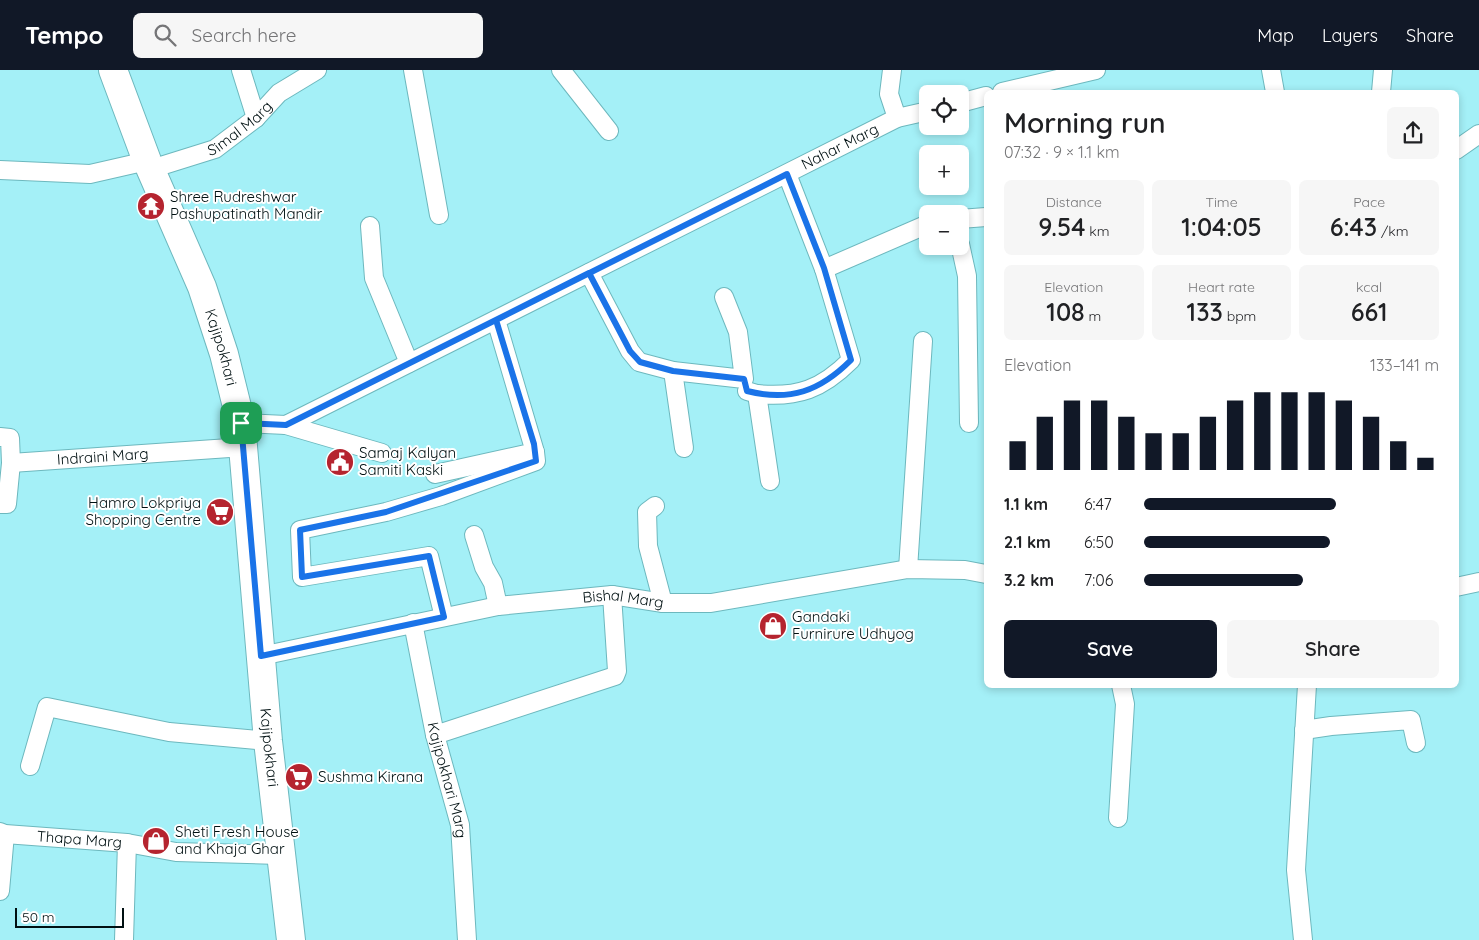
<!DOCTYPE html>
<html lang="en">
<head>
<meta charset="utf-8">
<style>
	body { margin:0; font-family:Quicksand,sans-serif; background:#f6f6f6; color:#202124; height:100vh; display:flex; flex-direction:column; font-size:19px; white-space:nowrap }
	* { box-sizing:border-box; margin:0 }
	p { font-size:16px; color:#757577 }
	.icon { flex:none; width:28px; height:28px; fill:none; stroke:currentColor; stroke-width:2; stroke-linecap:round; stroke-linejoin:round }
	.map { position:relative; flex:1; overflow:hidden }
	.sheet { position:absolute; left:984px; top:20px; width:475px; height:598px; display:flex; flex-direction:column; background:#fff; border-radius:8px; box-shadow:0 2px 8px #0003 }
	.sheet>* { flex:none }
	.fabs { position:absolute; left:919px; top:15px; display:grid; gap:10px }
	.fabs a { display:grid; place-items:center; width:50px; height:50px; border-radius:8px; background:#fff; box-shadow:0 2px 8px #0003; font-size:25px }
	.scale { position:absolute; left:15px; bottom:12px; width:109px; box-sizing:border-box; padding-left:5px; border:2px solid #001012; border-top:0; font-size:14px; line-height:18px; white-space:nowrap; color:#001012; -webkit-text-stroke:4px #fff; paint-order:stroke }
	.pin { position:absolute; display:grid; place-items:center; width:42px; height:42px; color:#fff; margin:-21px; border-radius:10px; box-shadow:0 2px 8px #0006 }
	.round { display:grid; place-items:center; flex:none; width:52px; height:52px; border-radius:8px; background:#f6f6f6 }
	.headline { display:flex; align-items:center; justify-content:space-between; height:85px; padding:0 20px }
	h1 { font-size:28px; font-weight:600; line-height:38px }
	.figures { display:grid; grid-template-columns:repeat(3,1fr); gap:8px; height:85px; padding:5px 20px }
	.figures div { display:grid; align-content:center; border-radius:8px; background:#f6f6f6; text-align:center }
	.figures b { font-size:25px; font-weight:600 }
	.figures small { font-size:14px; font-weight:400 }
	.figures p { font-size:14px }
	.chart { height:140px; padding:10px 20px }
	.chart p { display:flex; justify-content:space-between }
	.chart svg { width:100%; height:90px; margin-top:5px; stroke:#111827; stroke-width:6 }
	.primary-button { display:flex; gap:10px; margin-top:auto; padding:10px 20px }
	.primary-button a { flex:1; height:58px; border-radius:8px; background:#111827; color:#fff; font-size:20px; font-weight:600; line-height:58px; text-align:center }
	.primary-button a+a { background:#f6f6f6; color:#202124 }
	ul { padding:0 20px; list-style:none; font-size:16px }
	li { display:grid; grid-template-columns:80px 60px 1fr; align-items:center; height:38px }
	li i { height:12px; border-radius:6px; background:#111827 }
	header { display:flex; align-items:center; gap:30px; box-sizing:border-box; height:70px; padding:0 25px; background:#111827; color:#fff }
	header strong { font-size:24px }
	nav { display:flex; gap:28px; margin-inline-start:auto; font-size:18px }
	.search { width:350px; height:45px; background:#f6f6f6; display:flex; align-items:center; gap:12px; box-sizing:border-box; padding:0 18px; border-radius:8px; color:#757577; font-size:19px }
	.map>svg:first-child { display:block }
</style>
</head>
<body>
<header>
<strong>Tempo</strong>
<div class="search"><svg class="icon" aria-label="search" viewBox="0 0 24 24"><circle cx="10" cy="10" r="6"/><path d="M15 15l6 6"/></svg>Search here</div>
<nav><a>Map</a><a>Layers</a><a>Share</a></nav>
</header>
<div class="map">
<svg width="1479" height="870" viewBox="0 0 1479 870">
	<rect width="100%" height="100%" fill="#a4f0f7"/>
	<g fill="none" stroke-linecap="round" stroke-linejoin="round">
		<defs>
			<g id="street">
				<path d="M241 0 256 48"/>
				<path d="M413 0 439 145"/>
				<path d="M561 0 609 61"/>
				<path d="M892 0 889 24 897 48"/>
				<path d="M1271 0 1275 22"/>
				<path d="M1002 22 1096 0"/>
				<path d="M1381 22 1383 0"/>
				<path d="M960 33 986 26"/>
				<path d="M1456 80 1479 64"/>
				<path id="s1" d="M151 99 215 79 256 48 279 23 317 0"/>
				<path d="M0 100 90 104 147 91"/>
				<path d="M787 104 824 199 928 154"/>
				<path d="M960 149 986 147"/>
				<path d="M370 156 374 208 409 293"/>
				<path d="M960 174 967 206 969 353"/>
				<path d="M589 203 630 281 639 292 673 301 744 309 738 262 724 227"/>
				<path d="M673 301 684 378"/>
				<path d="M747 321 757 324 770 411"/>
				<path d="M757 324C798 328 822 319 851 290L824 199"/>
				<path id="s2" d="M241 353 286 355 897 48 928 41"/>
				<path d="M286 355 382 383"/>
				<path d="M0 367 10 368 11 393 7 434H0"/>
				<path id="s3" d="M11 393 244 377"/>
				<path d="M435 404 535 382 496 250"/>
				<path d="M655 436 647 442 648 476 663 533"/>
				<path d="M474 465 484 497 493 513 498 536"/>
				<path d="M908 499 923 271"/>
				<path d="M1456 517 1479 512"/>
				<path d="M444 547 429 486 302 507 300 460 386 442 441 426 536 391 535 382"/>
				<path id="s4" d="M413 553 435 665 460 755 467 870"/>
				<path id="s5" d="M261 586 498 536 612 525 663 533H711L908 499 965 500 986 504"/>
				<path d="M1304 660 1331 656 1411 650 1416 673"/>
				<path d="M435 665 615 606 617 601 612 525"/>
				<path d="M30 696 47 637 169 662 268 671"/>
				<path d="M1118 748 1125 634 1121 615"/>
				<path id="s6" d="M0 762 5 764 127 773 176 782 279 785"/>
				<path d="M0 821 5 764"/>
				<path d="M124 870 127 773"/>
				<path d="M1303 870 1296 800 1307 615"/>
			</g>
			<g id="primary">
				<path id="s7" d="M113 0 147 91 202 217 224 284 241 353 268 671 291 870"/>
			</g>
		</defs>
		<!-- street casing -->
		<use href="#street" stroke="#6db8be" stroke-width="20"/>
		<!-- primary casing -->
		<use href="#primary" stroke="#6db8be" stroke-width="30"/>
		<!-- street -->
		<use href="#street" stroke="#fff" stroke-width="18"/>
		<!-- primary -->
		<use href="#primary" stroke="#fff" stroke-width="28"/>
	</g>
	<g fill="none" stroke-linecap="round" stroke-linejoin="round">
		<defs>
			<path id="route" d="M241 353 261 586 444 547 429 486 302 507 300 460 386 442 536 391 534 374 496 250 589 203 630 281 640 292 673 301 744 309 747 321C790 332 820 321 851 290L824 198 787 104 286 355 241 353"/>
		</defs>
		<!-- route casing -->
		<use href="#route" stroke="#fff" stroke-width="10"/>
		<!-- route -->
		<use href="#route" stroke="#1a73e8" stroke-width="6"/>
	</g>
	<!-- icons -->
	<defs>
		<symbol id="temple-disc" viewBox="-11 -11 22 22"><circle r="9.5" fill="#b5242f" stroke="#fff"/><path d="M0-6L5-2H3V0L6.5 2.5H4V6H1.5V3h-3V6H-4V2.5H-6.5L-3 0V-2H-5Z" fill="#fff"/></symbol>
		<symbol id="civic-disc" viewBox="-11 -11 22 22"><circle r="9.5" fill="#b5242f" stroke="#fff"/><path d="M-.6-6.5H3V-4.5H.6V-3L4-1V1h2V6H-6V1h2V-1L-.6-3ZM-1.2 2.5V6h2.4V2.5Z" fill="#fff"/></symbol>
		<symbol id="supermarket-disc" viewBox="-11 -11 22 22"><circle r="9.5" fill="#b5242f" stroke="#fff"/><path d="M-6-5.5h2.5l.6 2H6L4.5 2H-2.5L-4.4-4H-6ZM-1.5 3.2a1.3 1.3 0 1 0 .1 0ZM3 3.2a1.3 1.3 0 1 0 .1 0Z" fill="#fff"/></symbol>
		<symbol id="shop-disc" viewBox="-11 -11 22 22"><circle r="9.5" fill="#b5242f" stroke="#fff"/><path d="M-5-2.5h2.3a2.7 3.5 0 0 1 5.4 0H5L5.5 6h-11ZM-1.5-2.5h3a1.5 2.3 0 0 0-3 0Z" fill="#fff"/></symbol>
	</defs>
	<g fill-rule="evenodd">
		<use href="#temple-disc" x="135" y="120" width="32" height="32"/>
		<use href="#civic-disc" x="324" y="376" width="32" height="32"/>
		<use href="#supermarket-disc" x="204" y="426" width="32" height="32"/>
		<use href="#shop-disc" x="757" y="540" width="32" height="32"/>
		<use href="#supermarket-disc" x="283" y="691" width="32" height="32"/>
		<use href="#shop-disc" x="140" y="755" width="32" height="32"/>
	</g>
	<g text-anchor="middle" stroke-width="4" stroke-linejoin="round" paint-order="stroke">
		<!-- street labels -->
		<g font-size="15" fill="#001012" stroke="#fff">
			<text dy="5" stroke="none"><textPath href="#s1" startOffset="99">Simal Marg</textPath></text>
			<text dy="5" stroke="none"><textPath href="#s2" startOffset="665">Nahar Marg</textPath></text>
			<text dy="5" stroke="none"><textPath href="#s7" startOffset="298">Kajipokhari</textPath></text>
			<text dy="5" stroke="none"><textPath href="#s3" startOffset="92">Indraini Marg</textPath></text>
			<text dy="5" stroke="none"><textPath href="#s5" startOffset="368">Bishal Marg</textPath></text>
			<text dy="5" stroke="none"><textPath href="#s7" startOffset="702">Kajipokhari</textPath></text>
			<text dy="5" stroke="none"><textPath href="#s4" startOffset="161">Kajipokhari Marg</textPath></text>
			<text dy="5" stroke="none"><textPath href="#s6" startOffset="80">Thapa Marg</textPath></text>
		</g>
		<!-- poi labels -->
		<g font-size="15" fill="#001012" stroke="#fff" text-anchor="start">
			<text x="170" y="132">Shree Rudreshwar<tspan x="170" dy="17">Pashupatinath Mandir</tspan></text>
			<text x="359" y="388">Samaj Kalyan<tspan x="359" dy="17">Samiti Kaski</tspan></text>
			<text x="201" y="438" text-anchor="end">Hamro Lokpriya<tspan x="201" dy="17">Shopping Centre</tspan></text>
			<text x="792" y="552">Gandaki<tspan x="792" dy="17">Furnirure Udhyog</tspan></text>
			<text x="318" y="712">Sushma Kirana</text>
			<text x="175" y="767">Sheti Fresh House<tspan x="175" dy="17">and Khaja Ghar</tspan></text>
		</g>
	</g>
</svg>
<div class="fabs">
<a><svg class="icon" aria-label="locate" viewBox="0 0 24 24"><circle cx="12" cy="12" r="6"/><path d="M12 2v4M12 18v4M2 12h4M18 12h4"/></svg></a>
<a>+</a>
<a>−</a>
</div>
<div class="scale">50 m</div>
<div class="pin" style="left:241px;top:353px;background:#1e9e55"><svg class="icon" aria-label="arrive" viewBox="0 0 24 24"><path d="M6 21V4h12l-3 4 3 4H6"/></svg></div>
<section class="sheet">
<div class="headline"><div><h1>Morning run</h1><p>07:32 · 9 × 1.1 km</p></div><a class="round"><svg class="icon" aria-label="share" viewBox="0 0 24 24"><path d="M12 15V3M7 8l5-5 5 5M5 13v7h14v-7"/></svg></a></div>
<div class="figures">
<div><p>Distance</p><b>9.54<small> km</small></b></div>
<div><p>Time</p><b>1:04:05</b></div>
<div><p>Pace</p><b>6:43<small> /km</small></b></div>
</div>
<div class="figures">
<div><p>Elevation</p><b>108<small> m</small></b></div>
<div><p>Heart rate</p><b>133<small> bpm</small></b></div>
<div><p>kcal</p><b>661</b></div>
</div>
<div class="chart"><p><span>Elevation</span>133–141 m</p>
<svg viewBox="0 0 160 44" preserveAspectRatio="none"><path d="M5 44V30M15 44V18M25 44V10M35 44V10M45 44V18M55 44V26M65 44V26M75 44V18M85 44V10M95 44V6M105 44V6M115 44V6M125 44V10M135 44V18M145 44V30M155 44V38"/></svg>
</div>
<ul>
<li><b>1.1 km</b>6:47<i style="width:65%"></i></li>
<li><b>2.1 km</b>6:50<i style="width:63%"></i></li>
<li><b>3.2 km</b>7:06<i style="width:54%"></i></li>
</ul>
<div class="primary-button"><a>Save</a><a>Share</a></div>
</section>
</div>
</body>
</html>
